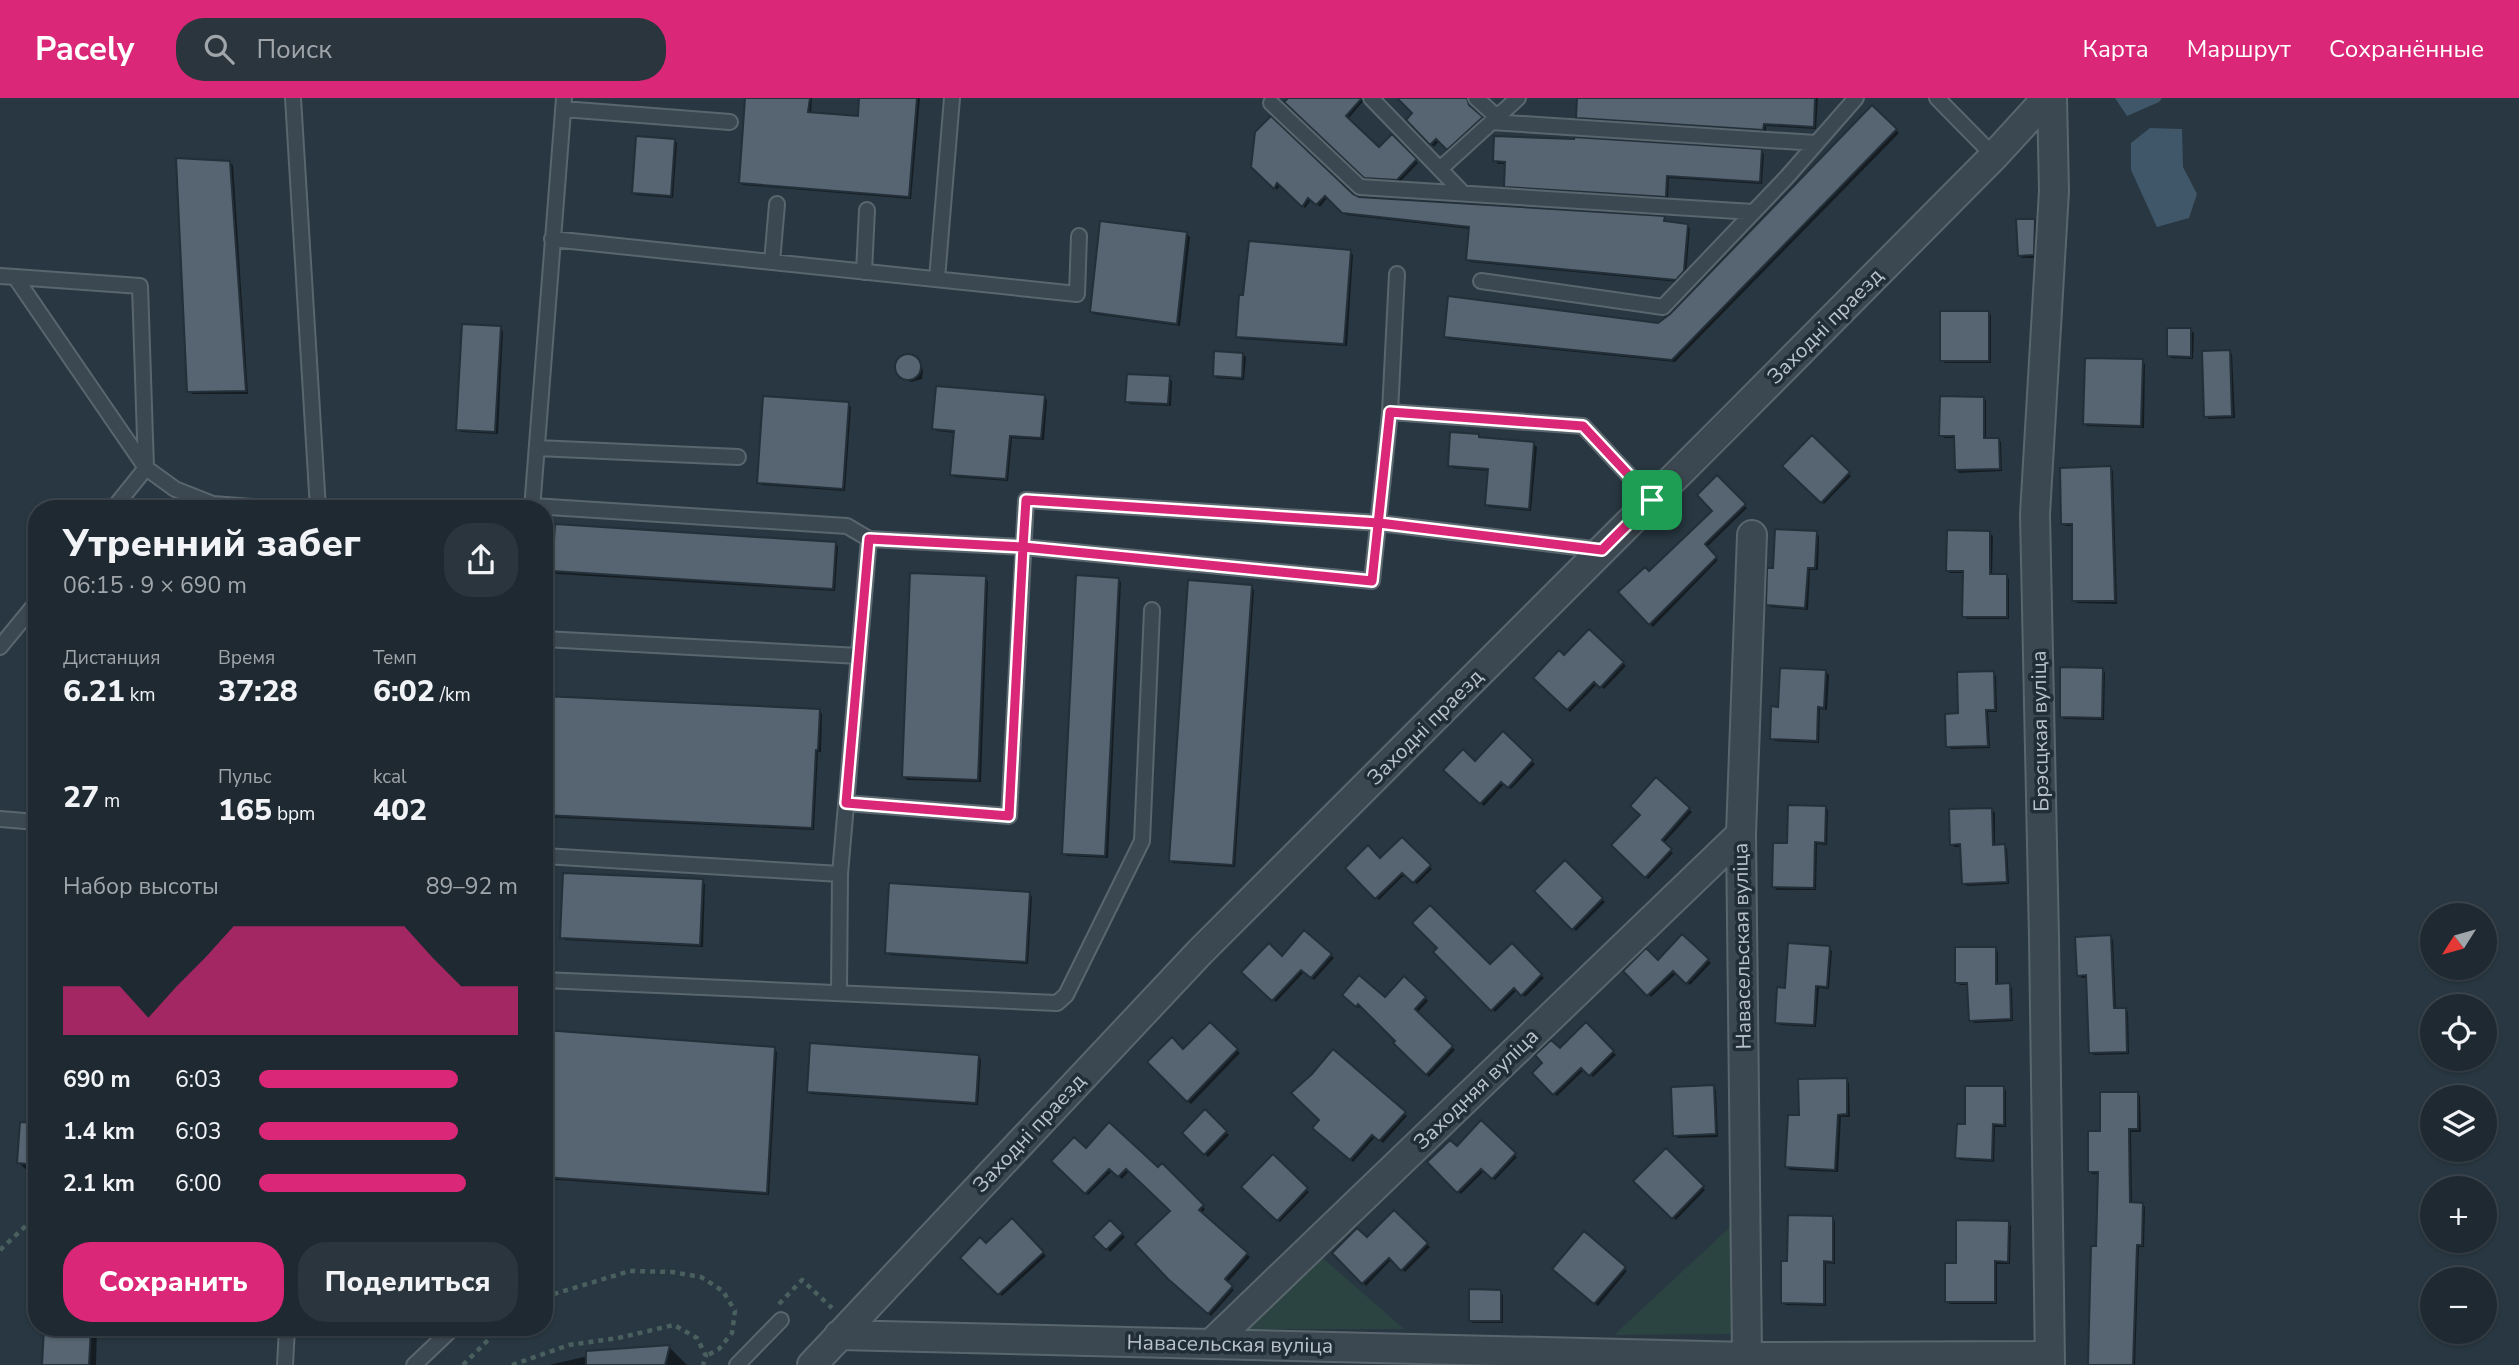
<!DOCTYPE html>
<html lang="ru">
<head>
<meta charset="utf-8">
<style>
	body { margin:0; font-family:"Nunito Sans",sans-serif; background:#2b353d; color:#f1f3f6; height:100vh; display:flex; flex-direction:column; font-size:26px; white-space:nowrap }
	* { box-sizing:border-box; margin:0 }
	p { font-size:23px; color:#a1a6ab }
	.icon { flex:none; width:38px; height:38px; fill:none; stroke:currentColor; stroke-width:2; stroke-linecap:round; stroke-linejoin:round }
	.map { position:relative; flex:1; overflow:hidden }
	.sheet { position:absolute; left:28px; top:402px; width:525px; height:836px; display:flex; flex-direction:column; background:#1e2931; border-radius:28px; box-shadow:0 2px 5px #0004,0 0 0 2px #3c454d }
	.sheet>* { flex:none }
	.needle { width:46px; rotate:233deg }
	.fabs { position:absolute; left:2420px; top:805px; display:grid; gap:14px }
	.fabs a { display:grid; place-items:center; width:77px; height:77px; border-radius:50%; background:#1e2931; box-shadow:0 2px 5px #0004,0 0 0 2px #3c454d; font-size:35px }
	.pin { position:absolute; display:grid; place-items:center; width:60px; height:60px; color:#fff; margin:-30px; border-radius:14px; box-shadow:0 4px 10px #0006 }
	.round { display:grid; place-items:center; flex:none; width:74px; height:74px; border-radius:28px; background:#2b353d }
	.head { display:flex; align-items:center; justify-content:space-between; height:119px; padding:0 35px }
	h1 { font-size:38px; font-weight:800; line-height:52px }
	.stats { display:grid; grid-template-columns:repeat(3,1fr); gap:10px; height:119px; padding:7px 35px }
	.stats div { display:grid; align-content:center }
	.stats b { font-size:30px; font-weight:800 }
	.stats small { font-size:19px; font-weight:400 }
	.stats p { font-size:19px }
	.chart { height:196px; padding:14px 35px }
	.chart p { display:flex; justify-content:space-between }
	.chart svg { width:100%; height:126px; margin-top:7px; fill:#db2777; opacity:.7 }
	.cta { display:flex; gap:14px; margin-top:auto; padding:14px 35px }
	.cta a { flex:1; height:80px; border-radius:28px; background:#db2777; color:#fff; font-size:28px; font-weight:800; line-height:80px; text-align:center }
	.cta a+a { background:#2b353d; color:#f1f3f6 }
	ul { padding:0 35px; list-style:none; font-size:23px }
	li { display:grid; grid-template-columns:112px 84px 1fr; align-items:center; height:52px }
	li i { height:18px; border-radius:9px; background:#db2777 }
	header { display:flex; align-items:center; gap:42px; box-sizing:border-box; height:98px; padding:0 35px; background:#db2777; color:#fff }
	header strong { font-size:33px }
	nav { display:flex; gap:38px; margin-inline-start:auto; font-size:24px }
	.search { width:490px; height:63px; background:#2b353d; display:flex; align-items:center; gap:18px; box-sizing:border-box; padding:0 24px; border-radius:28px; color:#a1a6ab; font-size:26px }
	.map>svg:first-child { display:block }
</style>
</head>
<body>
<header>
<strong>Pacely</strong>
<div class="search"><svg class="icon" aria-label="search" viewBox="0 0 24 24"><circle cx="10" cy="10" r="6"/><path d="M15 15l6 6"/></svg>Поиск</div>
<nav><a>Карта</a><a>Маршрут</a><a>Сохранённые</a></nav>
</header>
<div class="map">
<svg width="2519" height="1267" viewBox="0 0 2519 1267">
	<rect width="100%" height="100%" fill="#283741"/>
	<!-- green -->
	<path fill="#2b4442" d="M1730 1129 1731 1236 1614 1237Z
		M1316 1154 1404 1231H1241Z"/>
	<!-- water -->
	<path fill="#3f5769" d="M2115 0H2162L2159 4 2127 18Z
		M2150 30 2182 31 2183 69 2197 96 2189 120 2157 129 2131 72V45Z"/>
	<!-- shadow -->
	<path fill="#0007" d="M747 0H812L811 16 859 20 861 0H920L911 101 743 87 740 85Z
		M1290 0H1366L1348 21 1379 52 1392 38 1418 65 1400 84 1369 82 1287 4Z
		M1399 0H1468L1471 11 1484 23 1451 53 1440 42 1434 49 1408 22 1414 15Z
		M1579 0H1818L1816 31 1766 28V34L1580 22 1578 19Z
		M1872 9 1899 35 1675 264 1448 241 1446 238 1659 226 1671 217Z
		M674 42 677 45 673 100 636 97 633 94Z
		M1761 53 1764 56 1762 86 1669 80 1668 101 1509 91 1506 88 1507 66H1498L1495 63Z
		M230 65 233 67 248 296H192L189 293Z
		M1253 68 1359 100 1664 120 1667 125 1687 127 1690 130 1686 177 1679 184 1470 164 1467 162 1470 131 1346 117 1328 99 1320 109 1312 101 1305 110 1281 86 1277 92Z
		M2035 122 2037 125 2036 160H2022L2019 157Z
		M1187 136 1190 139 1180 228 1094 216 1091 214Z
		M1350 154 1353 157 1347 248 1241 241 1238 238Z
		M1989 215 1991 217V265H1945L1942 262Z
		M500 230 503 233 498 336 461 334 458 331Z
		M2191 232 2194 235 2193 261 2171 260 2169 257Z
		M2229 253 2232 256 2235 320 2209 321 2206 318Z
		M1243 256 1246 259 1244 282 1217 280 1214 277Z
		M911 258 921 265 923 273 922 281 911 284 904 280 897 270 901 260Z
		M2142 263 2145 266 2144 330 2087 328 2084 325Z
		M1169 280 1172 283 1171 308 1130 306 1127 303Z
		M1044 299 1047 302 1044 342 1012 340 1008 383 955 379 952 376 955 335 937 333 934 331Z
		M1984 300 1986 303V342L1998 341 2001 344 2002 373 1959 375 1957 372 1955 340H1944L1941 337Z
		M848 306 851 309 845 393 762 387 759 384Z
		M1478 338 1482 341 1534 346 1537 349 1531 413 1489 409 1486 406 1489 373 1453 370 1450 367Z
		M1812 340 1851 378 1824 406 1785 368Z
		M2110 370 2113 373 2117 506 2077 505 2074 502V428H2066L2063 425Z
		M1717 380 1747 410 1706 450 1718 462 1653 529 1620 494 1649 475 1714 413Z
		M1816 435 1819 438 1818 472H1810L1808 512 1771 509 1768 506 1775 472Z
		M1990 435 1993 438 1992 478H2006L2009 481V521H1967L1964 518V475H1950L1947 472Z
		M835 446 838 448 835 493 557 476 554 473Z
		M985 480 988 483 981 684 907 682 904 679Z
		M1118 481 1121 484 1108 760 1067 758 1064 755Z
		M1251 489 1254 492 1235 769 1173 765 1171 762Z
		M1589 533 1626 568 1604 591 1598 585 1570 614 1535 580 1564 559Z
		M29 567 37 568V626H29L26 623Z
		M2102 571 2105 574 2104 622 2064 621 2061 618Z
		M1826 574 1829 577 1827 612 1820 611 1819 645 1775 643 1772 640 1780 610Z
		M1993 575 1996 578 1997 614H1988L1990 650 1951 651 1948 648 1960 617Z
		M820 613 822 616 821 654H818L814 732 544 719V648Z
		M1503 635 1535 666 1511 691 1505 685 1484 708 1446 672 1475 665Z
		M1656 682 1692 714 1663 746 1673 755 1648 781 1613 747 1642 717Z
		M1825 710 1828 712 1827 747 1817 746 1816 792H1777L1774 789 1789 747Z
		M1992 712 1995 715V748H2004L2007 751 2009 786 1967 788 1964 785 1962 749H1954L1952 746Z
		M1402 741 1432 771 1417 786 1406 777 1401 780 1379 802 1347 770 1381 762Z
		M1565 765 1605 804 1576 833 1536 793Z
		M702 783 705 786 703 849 565 842 562 839Z
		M1029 796 1032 799 1028 866 890 857 887 854Z
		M1305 834 1334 860 1314 882 1305 873 1276 904 1244 874 1282 860Z
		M1682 839 1711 865 1690 887 1677 875 1651 899 1625 873 1658 865Z
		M2110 839 2113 842 2116 912H2125L2128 914 2129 956 2094 957 2091 955 2088 880H2082L2079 877Z
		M1512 848 1544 880 1525 899 1517 892 1495 914 1435 854 1490 869Z
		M1829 850 1832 853 1829 891 1819 890 1816 929 1780 927 1777 924 1787 891Z
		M1996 851 1998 854V888L2009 887 2012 890 2013 923 1974 925 1971 922 1969 887H1960L1957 884Z
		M1404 880 1428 903 1417 915 1455 952 1429 979 1395 945 1398 943 1361 907 1359 910 1344 897 1385 902Z
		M1210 926 1240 955 1191 1006 1149 964 1183 953Z
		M1586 927 1616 957 1593 979 1585 971 1557 998 1534 975Z
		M544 934 774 951 777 954 769 1097 544 1081Z
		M1334 954 1407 1018 1383 1045 1376 1038 1353 1064 1315 1030 1322 1022Z
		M978 958 981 961 978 1007 811 996 809 993Z
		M1846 982 1849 985 1850 1019H1841L1838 1074 1790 1072 1787 1069 1800 1019Z
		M1714 989 1716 992 1718 1039 1678 1040 1675 1037Z
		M2004 990 2006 993V1029H1995L1994 1064 1960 1062 1957 1060 1967 1028Z
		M2138 995 2140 998 2141 1034H2131L2132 1106 2143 1107 2145 1109 2144 1149H2139L2135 1267H2090L2100 1076H2092L2090 1073 2101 1034Z
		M1205 1014 1229 1037 1208 1059 1184 1035Z
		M1481 1025 1517 1059 1495 1082 1485 1072 1461 1096 1430 1064 1457 1050Z
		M37 1027V1082L19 1065Z
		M1086 1052 1158 1072 1162 1067 1205 1111 1201 1116 1250 1159 1227 1185 1234 1192 1211 1218 1173 1183V1113L1130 1072 1122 1081 1113 1072 1088 1097 1053 1063Z
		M1666 1053 1705 1092 1676 1122 1636 1083Z
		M1273 1059 1309 1094 1280 1124 1244 1089Z
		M1394 1114 1430 1149 1405 1174 1392 1161 1366 1188 1334 1155 1367 1142Z
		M1832 1120 1835 1123V1166L1826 1165V1208L1786 1207 1783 1204 1789 1165Z
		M1012 1122 1046 1158 1002 1198 962 1160 986 1147Z
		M1110 1124 1125 1139 1110 1154 1095 1139Z
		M2008 1125 2011 1128 2010 1166H1997V1206H1950L1947 1204 1957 1167Z
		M1584 1136 1627 1173 1598 1208 1555 1171Z
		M1500 1194 1503 1197V1225H1473L1470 1222Z
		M45 1230H97L96 1267H44Z
		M669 1249 687 1267H549L610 1253Z"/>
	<!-- building -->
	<path fill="#566571" stroke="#232f39" stroke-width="2" d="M745 0H810L808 14 858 18 859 0H917L909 99 739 85Z
		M1288 0H1362L1346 18 1379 49 1392 36 1417 61 1397 82 1364 80 1284 4Z
		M1397 0H1467L1469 7 1483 19 1447 52 1436 41 1430 47 1406 22 1412 15Z
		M1577 0H1815L1814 29 1764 26 1763 32 1576 20Z
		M1872 7 1897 31 1672 262 1444 239 1448 198 1658 225 1670 216Z
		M1271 18 1353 96 1359 99 1665 118 1664 123 1688 126 1684 173 1676 182 1466 162 1469 129 1342 115 1325 98 1316 107 1308 100 1302 109 1277 85 1274 91 1251 69 1255 34Z
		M636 38 675 41 671 98 632 95Z
		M1494 38 1574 41V39L1762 51 1760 84 1667 78 1666 99 1504 89 1505 64 1493 63Z
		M176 60 230 63 246 293 187 294Z
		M2016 121H2035L2034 157 2018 158Z
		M1100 123 1187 134 1177 226 1090 214Z
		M1249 143 1351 152 1344 246 1236 239 1239 197H1243Z
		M1940 213H1989V263H1940Z
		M462 226 501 228 495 334 456 332Z
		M2167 230H2191V259L2167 258Z
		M2230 252 2232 318 2204 319 2202 253Z
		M1214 253 1243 255 1242 280 1213 278Z
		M895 269a13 13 0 1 1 26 0a13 13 0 1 1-26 0Z
		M2085 260 2143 261 2141 328 2083 326Z
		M1127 276 1170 278 1168 306 1125 304Z
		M936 288 1045 297 1041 340 1010 338 1006 381 950 377 954 333 932 331Z
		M763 298 849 304 843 391 757 385Z
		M1940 298 1984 299V340H1999L2000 371 1955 372 1954 338H1939Z
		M1450 334 1479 336V339L1534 344 1529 411 1485 407 1488 371 1448 368Z
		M1812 337 1850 374 1821 405 1782 368Z
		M2111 368 2115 503H2072V426H2061L2060 370Z
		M1717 377 1746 406 1705 446 1717 459 1649 527 1618 494 1645 469 1649 473 1712 413 1697 397Z
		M555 426 836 444 833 491 552 473Z
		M1775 431 1817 433 1815 470H1808L1805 510 1766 507 1767 470H1773Z
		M1947 432 1990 433V476H2007V519H1962L1963 473H1946Z
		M910 475 986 478 978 682 902 679Z
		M1076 477 1119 480 1105 758 1062 756Z
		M1188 482 1252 487 1233 767 1169 763Z
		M1589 531 1624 564 1600 590 1594 584 1567 612 1533 580 1559 552 1564 557Z
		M2060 569 2103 570 2102 620 2060 619Z
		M1780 570 1826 572 1824 610 1818 609 1817 643 1770 641 1771 608 1778 609Z
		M1994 573 1995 612H1986L1988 648 1946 649 1945 616 1958 615 1957 574Z
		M544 598 820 611 818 652H816L812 730 544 717Z
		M1503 633 1533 662 1508 690 1501 684 1480 706 1443 672 1463 651 1475 663Z
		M1656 679 1690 710 1662 742 1672 751 1645 780 1611 747 1640 717 1630 708Z
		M1788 707 1826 708 1825 745 1815 744 1814 790 1772 789 1773 745H1787Z
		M1992 710 1993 747 2005 746 2007 784 1962 786 1960 746 1950 747 1949 711Z
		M1402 739 1431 767 1413 785 1402 775 1399 778 1375 801 1345 770 1368 747 1380 760Z
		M1565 762 1603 800 1572 832 1534 793Z
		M563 775 703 781 700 847 560 840Z
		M889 785 1030 794 1026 864 885 855Z
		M1430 807 1490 866 1512 845 1542 876 1521 898 1514 890 1491 913 1433 854 1437 850 1412 825Z
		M1304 832 1332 856 1311 880 1301 872 1272 903 1241 874 1269 845 1282 858Z
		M1682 836 1709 861 1686 886 1673 873 1647 898 1623 873 1646 850 1658 862Z
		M2111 837 2114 910H2126L2127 954 2089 955 2086 877 2077 878 2075 839Z
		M1788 845 1830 848 1827 889 1816 888 1814 927 1775 925 1777 889 1785 890Z
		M1955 849H1996V886L2010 885 2011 921 1969 923 1967 885H1955Z
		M1359 877 1385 899 1404 878 1426 899 1415 911 1453 948 1426 977 1393 945 1395 943 1358 906 1356 909 1342 897Z
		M1210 924 1238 951 1187 1004 1147 964 1172 939 1183 951Z
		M1586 924 1614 953 1589 978 1581 970 1553 997 1532 975 1542 965 1535 957 1551 942 1560 950Z
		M544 932 775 949 767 1095 544 1079Z
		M810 945 979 957 976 1005 807 994Z
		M1333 951 1406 1014 1379 1043 1372 1037 1350 1062 1312 1030 1319 1022 1291 995 1312 976Z
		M1847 980V1016L1838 1017 1835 1072 1785 1069 1788 1017H1799L1798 981Z
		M1714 987 1716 1036 1673 1038 1671 989Z
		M1965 988H2004V1027L1993 1026 1992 1062 1955 1060 1957 1026H1965Z
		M2100 994H2138V1031H2129L2130 1104 2143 1105 2142 1147H2137L2133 1267H2088L2091 1148H2096L2098 1074H2088V1033H2100Z
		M1205 1011 1227 1033 1204 1057 1182 1035Z
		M1481 1022 1516 1055 1492 1081 1481 1071 1457 1095 1427 1064 1450 1042 1457 1048Z
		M20 1024 37 1025V1067L17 1065Z
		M1109 1024 1158 1069 1162 1065 1204 1107 1199 1112 1248 1155 1225 1181 1233 1188 1208 1216 1168 1181 1135 1146 1170 1113 1126 1071 1118 1079 1109 1071 1085 1096 1051 1063 1074 1039 1086 1050Z
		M1666 1050 1704 1088 1672 1121 1633 1083Z
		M1273 1056 1308 1090 1277 1123 1241 1089Z
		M1394 1112 1428 1145 1401 1173 1389 1160 1362 1186 1332 1155 1357 1130 1367 1139Z
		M1788 1117 1833 1118V1164L1824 1163V1206L1781 1205V1163H1787Z
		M1012 1120 1044 1154 998 1197 960 1160 980 1139 986 1145Z
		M1110 1122 1123 1135 1106 1152 1093 1139Z
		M1956 1122 2009 1123 2008 1164 1995 1163V1204H1945V1165H1956Z
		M1584 1133 1626 1169 1594 1206 1552 1171Z
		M1469 1191 1501 1192V1223H1469Z
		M44 1230H91L89 1267H42Z
		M670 1247 665 1267H586V1253Z"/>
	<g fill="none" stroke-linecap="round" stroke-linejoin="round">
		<defs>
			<path id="service" d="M293 0 318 411
				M1371 0 1462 94
				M1476 0 1497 19
				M1937 0 1994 58
				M1271 5 1360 89 1753 114
				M563 11 730 24
				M1491 24 1816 45
				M1440 71 1518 0
				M552 141 1077 196 1079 138
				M772 164 777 106
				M864 174 867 112
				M0 178 15 179 146 370
				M15 179 140 188 146 370
				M937 181 952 0
				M1481 183 1663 209 1787 79 1856 0
				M1390 314 1397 176
				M537 350 738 359
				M533 408 847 428 869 441
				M113 411 146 370 175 391 213 406 278 411
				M532 411 564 0
				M544 541 859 558
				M0 549 37 504
				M846 705 1009 718 1026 402 1379 425 1601 452
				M0 721 37 724
				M544 758 840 776 869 441 1023 449 1372 483 1390 314 1583 328 1652 402
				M544 882 1057 905 1066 897 1142 743 1152 512
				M839 895 840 776
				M285 1267 287 1230
				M414 1267 453 1230
				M737 1267 781 1222"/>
			<path id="minor" d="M839 1237 1747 1259 2050 1258
				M1212 1245 1741 736
				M1747 1259 1741 736 1752 437
				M812 1267 1200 854 1739 315 1994 58 2047 0
				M2050 1267 2044 840 2035 416 2054 93 2052 0"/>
		</defs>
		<!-- service casing -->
		<use href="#service" stroke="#5a666e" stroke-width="18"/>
		<!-- minor casing -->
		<use href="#minor" stroke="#5a666e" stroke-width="32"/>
		<!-- path -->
		<path stroke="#4a605f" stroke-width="4.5" stroke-dasharray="5 5" stroke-linecap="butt" d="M0 1152 30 1124
			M544 1199 630 1173 672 1174 701 1179 723 1193 735 1213 732 1235 719 1251 706 1258
			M779 1206 802 1182 832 1210
			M463 1267 500 1230
			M512 1267 569 1247 618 1240 674 1227 697 1240 706 1258 703 1267"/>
		<!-- service -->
		<use href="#service" stroke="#3c4851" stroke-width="14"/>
		<!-- minor -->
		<use href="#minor" stroke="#3c4851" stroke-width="28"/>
	</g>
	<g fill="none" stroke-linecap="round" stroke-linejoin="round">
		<defs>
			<path id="route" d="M1652 402 1602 452 1379 425 1026 402 1023 449 869 441 846 705 1009 718 1023 449 1372 483 1390 314 1583 328 1652 402"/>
		</defs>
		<!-- route casing -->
		<use href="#route" stroke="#fff" stroke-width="14"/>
		<!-- route -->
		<use href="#route" stroke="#db2777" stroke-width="9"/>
	</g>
	<g text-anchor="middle" stroke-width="7" stroke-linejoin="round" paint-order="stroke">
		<!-- street labels -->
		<g font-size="21" fill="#b9c3cb" stroke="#212d37">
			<text transform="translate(1825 228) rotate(-45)" y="7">Заходні праезд</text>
			<text transform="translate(1425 629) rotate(-45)" y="7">Заходні праезд</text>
			<text transform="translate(2040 633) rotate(-91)" y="7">Брэсцкая вуліца</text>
			<text transform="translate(1742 848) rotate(-91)" y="7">Навасельская вуліца</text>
			<text transform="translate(1476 991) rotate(-44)" y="7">Заходняя вуліца</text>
			<text transform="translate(1029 1035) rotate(-47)" y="7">Заходні праезд</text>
			<text transform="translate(1230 1246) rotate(1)" y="7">Навасельская вуліца</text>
		</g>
	</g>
</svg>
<div class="fabs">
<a><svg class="needle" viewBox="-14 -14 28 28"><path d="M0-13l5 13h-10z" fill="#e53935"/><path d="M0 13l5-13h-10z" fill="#a1a6ab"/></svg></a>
<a><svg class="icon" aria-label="locate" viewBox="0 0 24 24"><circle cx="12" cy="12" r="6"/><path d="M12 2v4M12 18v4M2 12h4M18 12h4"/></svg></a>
<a><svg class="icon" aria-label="layers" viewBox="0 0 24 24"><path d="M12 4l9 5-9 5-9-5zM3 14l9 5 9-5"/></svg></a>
<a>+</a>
<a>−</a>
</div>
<div class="pin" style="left:1652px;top:402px;background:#1e9e55"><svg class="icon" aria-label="arrive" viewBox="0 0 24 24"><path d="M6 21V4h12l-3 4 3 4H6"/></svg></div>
<section class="sheet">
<div class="head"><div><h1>Утренний забег</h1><p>06:15 · 9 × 690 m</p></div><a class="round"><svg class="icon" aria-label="share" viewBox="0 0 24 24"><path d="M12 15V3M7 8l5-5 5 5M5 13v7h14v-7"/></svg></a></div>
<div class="stats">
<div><p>Дистанция</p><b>6.21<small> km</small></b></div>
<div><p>Время</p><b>37:28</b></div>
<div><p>Темп</p><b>6:02<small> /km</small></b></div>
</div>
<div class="stats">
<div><b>27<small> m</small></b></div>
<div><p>Пульс</p><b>165<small> bpm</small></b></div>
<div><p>kcal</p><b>402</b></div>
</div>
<div class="chart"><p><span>Набор высоты</span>89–92 m</p>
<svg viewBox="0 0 160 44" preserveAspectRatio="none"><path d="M0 44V27L10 27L20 27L30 38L40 27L50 17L60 6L70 6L80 6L90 6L100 6L110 6L120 6L130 17L140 27L150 27L160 27V44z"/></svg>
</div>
<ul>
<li><b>690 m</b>6:03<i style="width:77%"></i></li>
<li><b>1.4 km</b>6:03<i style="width:77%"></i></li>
<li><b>2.1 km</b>6:00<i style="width:80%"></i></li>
</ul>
<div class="cta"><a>Сохранить</a><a>Поделиться</a></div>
</section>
</div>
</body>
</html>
